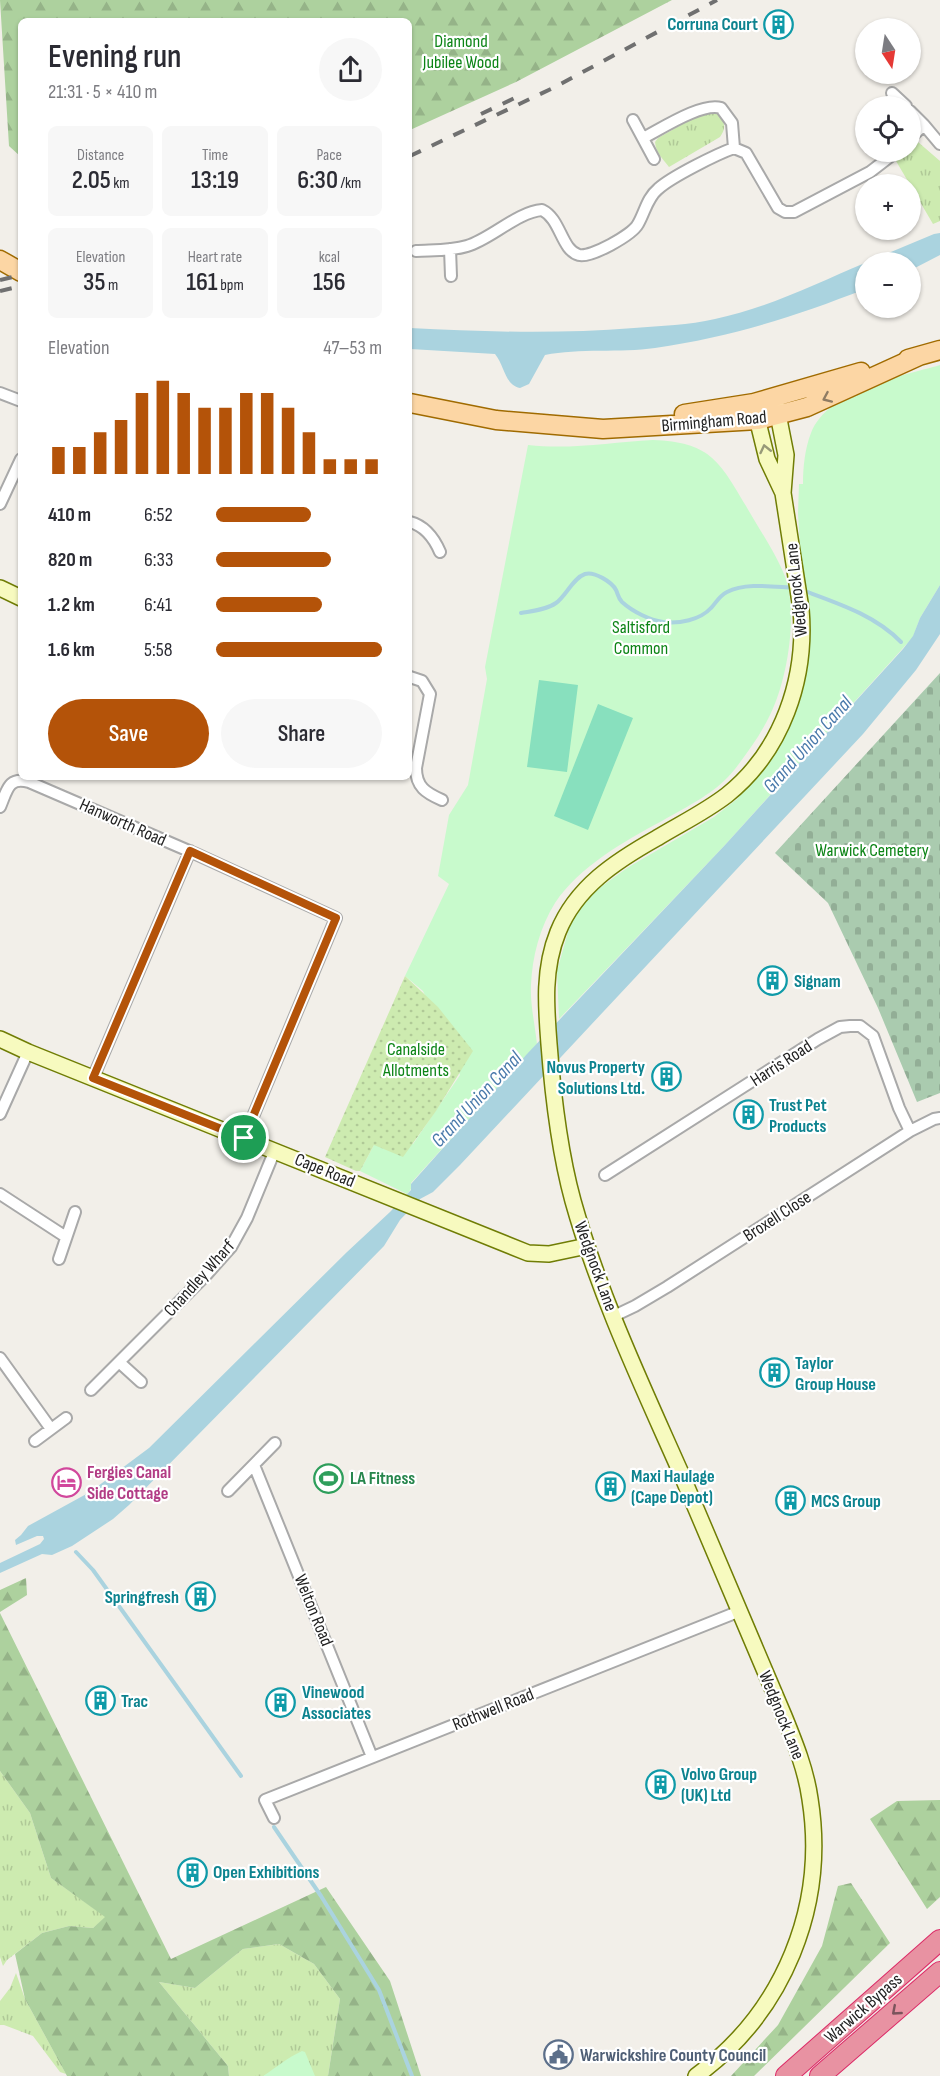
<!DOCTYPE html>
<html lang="en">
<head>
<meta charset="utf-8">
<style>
	body { margin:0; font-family:"Sofia Sans Condensed",sans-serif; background:#f7f7f7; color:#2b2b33; height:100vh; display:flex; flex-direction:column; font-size:22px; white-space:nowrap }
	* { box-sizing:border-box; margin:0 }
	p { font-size:20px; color:#7c7c81 }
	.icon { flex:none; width:33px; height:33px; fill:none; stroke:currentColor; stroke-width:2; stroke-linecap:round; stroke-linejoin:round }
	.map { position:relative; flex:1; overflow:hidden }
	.drawer { position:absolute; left:18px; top:18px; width:394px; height:762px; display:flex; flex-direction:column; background:#fff; border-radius:9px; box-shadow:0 2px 4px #0004 }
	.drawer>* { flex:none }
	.needle { width:39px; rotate:168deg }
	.buttons { position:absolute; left:855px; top:18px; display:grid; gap:12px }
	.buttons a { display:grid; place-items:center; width:66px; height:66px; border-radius:50%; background:#fff; box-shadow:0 2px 4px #0004; font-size:30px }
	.pin { position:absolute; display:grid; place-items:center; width:51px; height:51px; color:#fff; margin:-26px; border:3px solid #fff; border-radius:50%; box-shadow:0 2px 6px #0007 }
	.round { display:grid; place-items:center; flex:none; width:63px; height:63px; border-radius:32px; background:#f7f7f7 }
	.overview { display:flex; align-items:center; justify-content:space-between; height:102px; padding:0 30px }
	h1 { font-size:33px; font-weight:600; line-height:45px }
	.metrics { display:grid; grid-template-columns:repeat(3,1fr); gap:9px; height:102px; padding:6px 30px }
	.metrics div { display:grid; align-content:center; border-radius:9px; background:#f7f7f7; text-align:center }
	.metrics b { font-size:26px; font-weight:600 }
	.metrics small { font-size:16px; font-weight:400 }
	.metrics p { font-size:16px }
	.chart { height:168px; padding:12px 30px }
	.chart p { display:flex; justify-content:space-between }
	.chart svg { width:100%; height:108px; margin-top:6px; stroke:#b45309; stroke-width:6 }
	.action { display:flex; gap:12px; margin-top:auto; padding:12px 30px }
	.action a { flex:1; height:69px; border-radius:36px; background:#b45309; color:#fff; font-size:24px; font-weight:600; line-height:69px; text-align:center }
	.action a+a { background:#f7f7f7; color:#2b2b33 }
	ul { padding:0 30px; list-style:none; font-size:20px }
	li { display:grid; grid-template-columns:96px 72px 1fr; align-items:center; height:45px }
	li i { height:15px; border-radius:8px; background:#b45309 }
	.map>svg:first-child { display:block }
</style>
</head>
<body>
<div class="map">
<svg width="940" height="2076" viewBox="0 0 940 2076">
	<defs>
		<pattern id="grass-tufts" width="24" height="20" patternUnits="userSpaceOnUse" patternTransform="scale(1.5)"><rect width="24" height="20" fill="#cdebb0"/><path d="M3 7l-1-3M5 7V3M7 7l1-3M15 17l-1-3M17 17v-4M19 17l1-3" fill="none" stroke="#b0c997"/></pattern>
		<pattern id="forest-firs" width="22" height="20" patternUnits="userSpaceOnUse" patternTransform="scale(1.5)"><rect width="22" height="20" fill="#add19e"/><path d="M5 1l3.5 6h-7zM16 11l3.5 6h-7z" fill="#95b388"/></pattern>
		<pattern id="cemetery-stones" width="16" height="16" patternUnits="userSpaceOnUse" patternTransform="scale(1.5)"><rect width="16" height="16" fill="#aacbaf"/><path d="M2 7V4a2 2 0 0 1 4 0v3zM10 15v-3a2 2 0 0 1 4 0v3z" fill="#92ae96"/></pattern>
		<pattern id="garden-dots" width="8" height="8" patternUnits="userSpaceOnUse" patternTransform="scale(1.5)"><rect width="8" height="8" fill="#cdebb0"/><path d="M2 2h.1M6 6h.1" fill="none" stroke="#b0c997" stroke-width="1.8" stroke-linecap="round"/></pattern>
	</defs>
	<rect width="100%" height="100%" fill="#f2efe9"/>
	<!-- grass -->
	<path fill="url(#grass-tufts)" d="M716 112 720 114C725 123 726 129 720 137L669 167C663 159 656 153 655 142L658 138 702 113Z
		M918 142 940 161V221L933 224 896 161 907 152H910L911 148Z
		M0 1771 30 1813 51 1878 106 1917 93 1928 69 1926 42 1933 7 1960 3 1966 0 1957Z
		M279 1944 314 1964 340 1999 328 2076H229L228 2066 159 1982 195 1988 243 1949Z
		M16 1973 25 1999 66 2074 60 2072 33 2036 4 2025H0V2001L10 1988Z"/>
	<!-- forest -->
	<path fill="url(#forest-firs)" d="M0 0H672L516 82 410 130V21H21V157L9 146Z
		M26 1578 27 1595 0 1612V1590Z
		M0 1613 171 1959 326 1887 390 1981 421 2076H328L340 1999 314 1964 279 1944 243 1949 195 1988 159 1982 228 2066 229 2076H67L25 1999 15 1954 42 1933 69 1926 93 1928 105 1917 51 1878 30 1813 0 1771Z
		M940 1800V1897L927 1909 870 1819 897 1801Z
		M851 1883 890 1943 754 2076H731L778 2025 822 1946 838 1886Z"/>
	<!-- cemetery -->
	<path fill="url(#cemetery-stones)" d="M940 673V1093L917 1102 878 1008 828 903 775 853Z"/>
	<!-- park -->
	<path fill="#c8facc" d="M940 365V585L920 618 913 637 725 845 559 1019 557 971 573 914 580 904 598 889 627 868 714 817 737 799 769 762 781 742 792 720 802 692 806 652 798 513 799 484H803C803 467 805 448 811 433 829 389 899 377 940 365Z
		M653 440C709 442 719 460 746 506 759 529 779 558 787 582 797 619 787 681 770 715 761 734 748 752 735 769 715 794 689 805 662 821 624 841 579 867 555 903 540 927 532 957 531 985 530 1004 535 1025 537 1044L411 1183V1189L407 1194 360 1171 374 1145 413 1144 460 1075 423 991 405 976 449 884 438 876 449 815 468 785 487 679 485 667 528 445C571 450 611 442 653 440Z
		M302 2051 305 2052 315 2076H263C277 2067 287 2058 302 2051Z"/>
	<!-- garden -->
	<path fill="url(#garden-dots)" d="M405 976 438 1007 473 1051 436 1111 403 1157 374 1145 360 1171H356L325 1157Z"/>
	<!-- pitch -->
	<path fill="#88e0be" d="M539 680 578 685 567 772 527 767Z
		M598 704 633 718 588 830 554 816Z"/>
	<!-- water -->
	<path fill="#aad3df" d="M940 233V255L911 270 910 262H867L934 234Z
		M865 263V289C794 317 731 337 655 348 620 353 579 348 545 355L529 384 520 388C504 384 505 366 495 354L410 349V328C485 332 559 334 634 328 661 326 689 325 715 319 768 308 817 283 865 263Z
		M940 585V634L916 670 863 734 460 1165 433 1192 420 1199 400 1220 384 1246 129 1505 113 1519 72 1546 52 1555 42 1554 0 1573V1563L40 1544 44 1539 43 1536H37L16 1545 15 1540 21 1535 28 1526 90 1492 149 1448 347 1252 390 1212 411 1190V1184L527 1054 725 845 903 649 913 636 920 618Z"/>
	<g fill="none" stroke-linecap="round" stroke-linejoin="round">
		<!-- stream -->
		<path stroke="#aad3df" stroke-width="4" d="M802 590C837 603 875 615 901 642
			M521 613C532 611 546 610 556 603 566 596 573 578 585 574 594 571 612 582 616 590 618 594 618 598 622 602 633 612 650 620 663 622 679 624 700 620 711 608 716 603 719 596 727 592 746 582 774 587 795 588
			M76 1552 93 1570 241 1776
			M274 1827 321 1896 379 1990 412 2076"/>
		<defs>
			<path id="street" d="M892 93 906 106
				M910 111 924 125
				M633 120 654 159
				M643 138C661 129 702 102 721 108L732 123 734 148
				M910 138 924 125 940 144
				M450 249 451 276
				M416 251C433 250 451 251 467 246 491 239 517 212 542 210 561 219 561 250 579 255 591 258 632 235 638 224 645 212 647 198 658 189 671 177 717 154 734 148L746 153 778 208 785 212H794L870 172 896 152
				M0 393 21 401
				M0 504 21 459
				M410 522C425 526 434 538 440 552
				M410 677 422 681 430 694 416 768C416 787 426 793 442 800
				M0 807C7 791 8 776 29 782L196 854 336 918 244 1138
				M93 1078 190 851
				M0 1114 28 1052
				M605 1175 818 1039 840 1027 850 1026H860L873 1036 899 1108 910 1131
				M0 1194 66 1237
				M59 1259 75 1212
				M614 1316 635 1306 667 1287 910 1131 934 1119 940 1118
				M0 1358 51 1429
				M119 1362 141 1382
				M91 1390 207 1274 231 1247 247 1218 275 1150
				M35 1441 66 1418
				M254 1465 372 1757
				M228 1491 275 1443
				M274 1818 265 1800 740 1611"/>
			<path id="secondary" d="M776 404 786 455 783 493
				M0 588 21 598
				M0 1039 28 1052 528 1253 549 1254 587 1246
				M696 2076C784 2012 827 1906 810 1799 806 1770 795 1743 784 1716 749 1635 715 1553 680 1471 641 1383 599 1294 573 1201 559 1150 553 1097 549 1044 546 1006 543 969 558 932 576 887 616 861 657 838 680 824 705 812 727 795 782 751 807 679 801 609L783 493 767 459 755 410"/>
			<path id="primary" d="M0 260 21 272
				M908 359 940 350
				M410 403 496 420 603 429 758 420 807 407 919 356
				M684 414 754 403 861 372"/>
			<path id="highway" d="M786 2076 940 1940
				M820 2076 940 1972"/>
		</defs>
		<!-- street casing -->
		<use href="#street" stroke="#a9a9a9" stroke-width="14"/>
		<!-- secondary casing -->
		<use href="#secondary" stroke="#707d05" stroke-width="18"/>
		<!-- primary casing -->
		<use href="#primary" stroke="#a06b00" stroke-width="21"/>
		<!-- highway casing -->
		<use href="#highway" stroke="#dc2a67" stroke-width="22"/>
		<!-- street -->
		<use href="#street" stroke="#fff" stroke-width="10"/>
		<!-- secondary -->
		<use href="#secondary" stroke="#f7fabf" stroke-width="15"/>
		<!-- primary -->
		<use href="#primary" stroke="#fcd6a4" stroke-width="18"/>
		<!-- highway -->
		<use href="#highway" stroke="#e892a2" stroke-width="20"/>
		<!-- rail -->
		<path stroke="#707070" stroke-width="4" stroke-dasharray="12 12" stroke-linecap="butt" d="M481 114 521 95
			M410 156 553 88 717 0
			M0 280 21 275
			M0 291 21 286"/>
	</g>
	<!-- one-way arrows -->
	<defs><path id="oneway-chevron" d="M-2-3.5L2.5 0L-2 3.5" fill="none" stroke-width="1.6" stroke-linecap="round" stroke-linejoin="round" transform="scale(1.5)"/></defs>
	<use stroke="#8f7c63" href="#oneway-chevron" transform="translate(827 398) rotate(156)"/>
	<use stroke="#979978" href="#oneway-chevron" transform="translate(765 449) rotate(-103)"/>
	<use stroke="#7b545c" href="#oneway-chevron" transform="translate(896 2011) rotate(139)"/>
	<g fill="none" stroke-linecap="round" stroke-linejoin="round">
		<defs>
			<path id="route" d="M190 851 336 918 244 1138 93 1078Z"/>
		</defs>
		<!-- route casing -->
		<use href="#route" stroke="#fff" stroke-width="12"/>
		<!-- route -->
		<use href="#route" stroke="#b45309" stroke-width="8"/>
	</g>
	<!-- icons -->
	<defs>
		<symbol id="building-ring" viewBox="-11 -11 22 22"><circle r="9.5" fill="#fff" stroke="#0f9aa8" stroke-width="1.5"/><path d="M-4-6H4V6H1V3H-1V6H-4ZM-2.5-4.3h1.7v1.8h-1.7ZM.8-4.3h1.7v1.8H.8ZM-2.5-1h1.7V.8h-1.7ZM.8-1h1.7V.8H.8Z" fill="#0f9aa8"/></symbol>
		<symbol id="stadium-ring" viewBox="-11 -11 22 22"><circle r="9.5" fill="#fff" stroke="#2e9e5b" stroke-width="1.5"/><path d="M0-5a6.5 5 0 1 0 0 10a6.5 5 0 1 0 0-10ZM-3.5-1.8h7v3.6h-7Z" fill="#2e9e5b"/></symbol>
		<symbol id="hotel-ring" viewBox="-11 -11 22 22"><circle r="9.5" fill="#fff" stroke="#d1479c" stroke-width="1.5"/><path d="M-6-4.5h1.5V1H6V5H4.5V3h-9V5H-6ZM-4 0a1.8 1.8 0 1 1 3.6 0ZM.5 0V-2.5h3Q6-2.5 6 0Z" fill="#d1479c"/></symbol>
		<symbol id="civic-ring" viewBox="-11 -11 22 22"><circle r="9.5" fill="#fff" stroke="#5c6f8a" stroke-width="1.5"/><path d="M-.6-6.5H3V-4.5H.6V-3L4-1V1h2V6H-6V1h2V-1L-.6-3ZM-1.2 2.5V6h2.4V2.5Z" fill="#5c6f8a"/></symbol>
	</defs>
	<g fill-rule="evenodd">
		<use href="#building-ring" x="762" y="8" width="33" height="33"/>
		<use href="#building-ring" x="756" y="964" width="33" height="33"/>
		<use href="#building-ring" x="650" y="1060" width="33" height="33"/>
		<use href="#building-ring" x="732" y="1098" width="33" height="33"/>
		<use href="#building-ring" x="758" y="1356" width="33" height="33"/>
		<use href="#stadium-ring" x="312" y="1462" width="33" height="33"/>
		<use href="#hotel-ring" x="50" y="1466" width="33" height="33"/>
		<use href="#building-ring" x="594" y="1470" width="33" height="33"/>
		<use href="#building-ring" x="774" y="1484" width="33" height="33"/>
		<use href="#building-ring" x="184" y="1580" width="33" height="33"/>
		<use href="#building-ring" x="84" y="1684" width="33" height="33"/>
		<use href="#building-ring" x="264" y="1686" width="33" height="33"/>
		<use href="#building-ring" x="644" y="1768" width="33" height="33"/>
		<use href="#building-ring" x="176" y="1856" width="33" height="33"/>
		<use href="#civic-ring" x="542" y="2038" width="33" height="33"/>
	</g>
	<g text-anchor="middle" stroke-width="4.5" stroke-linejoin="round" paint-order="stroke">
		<!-- culture labels -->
		<g font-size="18" font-weight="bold" fill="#0d838f" stroke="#fff" text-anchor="start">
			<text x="758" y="30" text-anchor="end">Corruna Court</text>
			<text x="794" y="987">Signam</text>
			<text x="645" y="1073" text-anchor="end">Novus Property<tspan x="645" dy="21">Solutions Ltd.</tspan></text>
			<text x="769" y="1111">Trust Pet<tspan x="769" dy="21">Products</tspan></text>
			<text x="795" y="1369">Taylor<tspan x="795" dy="21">Group House</tspan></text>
			<text x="631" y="1482">Maxi Haulage<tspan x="631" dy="21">(Cape Depot)</tspan></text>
			<text x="811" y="1507">MCS Group</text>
			<text x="179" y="1603" text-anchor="end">Springfresh</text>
			<text x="302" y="1698">Vinewood<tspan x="302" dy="21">Associates</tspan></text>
			<text x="121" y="1707">Trac</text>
			<text x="681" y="1780">Volvo Group<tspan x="681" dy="21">(UK) Ltd</tspan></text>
			<text x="213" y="1878">Open Exhibitions</text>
		</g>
		<!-- park labels -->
		<g font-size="18" fill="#0c8416" stroke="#fff">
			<text x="461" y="47">Diamond<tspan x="461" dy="21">Jubilee Wood</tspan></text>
			<text x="641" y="633">Saltisford<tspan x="641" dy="21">Common</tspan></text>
			<text x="872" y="856">Warwick Cemetery</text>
			<text x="416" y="1055">Canalside<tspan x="416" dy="21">Allotments</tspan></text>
		</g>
		<!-- street labels -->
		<g font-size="18" fill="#222" stroke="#fff">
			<text transform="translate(714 421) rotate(-5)" y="6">Birmingham Road</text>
			<text transform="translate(796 590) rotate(-96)" y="6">Wedgnock Lane</text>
			<text transform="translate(123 822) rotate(24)" y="6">Hanworth Road</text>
			<text transform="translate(781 1063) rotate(-33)" y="6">Harris Road</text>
			<text transform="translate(325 1170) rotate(22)" y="6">Cape Road</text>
			<text transform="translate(777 1216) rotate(-33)" y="6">Broxell Close</text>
			<text transform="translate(596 1266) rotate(70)" y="6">Wedgnock Lane</text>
			<text transform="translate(199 1278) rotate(-48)" y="6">Chandley Wharf</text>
			<text transform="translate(314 1610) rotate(68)" y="6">Welton Road</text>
			<text transform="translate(493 1709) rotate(-22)" y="6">Rothwell Road</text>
			<text transform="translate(782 1715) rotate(68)" y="6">Wedgnock Lane</text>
			<text transform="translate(863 2008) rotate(-41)" y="6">Warwick Bypass</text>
		</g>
		<!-- hotel labels -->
		<g font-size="18" font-weight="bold" fill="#b23c85" stroke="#fff" text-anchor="start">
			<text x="87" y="1478">Fergies Canal<tspan x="87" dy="21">Side Cottage</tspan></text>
		</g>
		<!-- leisure labels -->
		<g font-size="18" font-weight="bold" fill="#27864d" stroke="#fff" text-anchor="start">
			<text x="350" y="1484">LA Fitness</text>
		</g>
		<!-- service labels -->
		<g font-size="18" font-weight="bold" fill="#4e5e75" stroke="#fff" text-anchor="start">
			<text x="580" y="2061">Warwickshire County Council</text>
		</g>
		<!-- water labels -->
		<g font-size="20" font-style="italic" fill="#4a7aab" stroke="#fff">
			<text transform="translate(807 744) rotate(-48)" y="7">Grand Union Canal</text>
			<text transform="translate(476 1099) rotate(-47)" y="7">Grand Union Canal</text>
		</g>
	</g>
</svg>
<div class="buttons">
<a><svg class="needle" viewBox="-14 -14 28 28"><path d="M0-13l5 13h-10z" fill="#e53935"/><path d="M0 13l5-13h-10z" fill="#7c7c81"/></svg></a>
<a><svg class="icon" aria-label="locate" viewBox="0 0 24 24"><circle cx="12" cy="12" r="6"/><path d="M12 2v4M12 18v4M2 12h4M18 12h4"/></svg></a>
<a>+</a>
<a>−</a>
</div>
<div class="pin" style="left:244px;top:1138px;background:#1e9e55"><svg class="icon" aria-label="arrive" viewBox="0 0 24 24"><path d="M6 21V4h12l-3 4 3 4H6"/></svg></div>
<section class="drawer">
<div class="overview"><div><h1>Evening run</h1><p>21:31 · 5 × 410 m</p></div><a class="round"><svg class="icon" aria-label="share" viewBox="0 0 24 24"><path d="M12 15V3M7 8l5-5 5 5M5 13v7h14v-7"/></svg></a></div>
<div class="metrics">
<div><p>Distance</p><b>2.05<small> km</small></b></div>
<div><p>Time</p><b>13:19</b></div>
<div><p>Pace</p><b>6:30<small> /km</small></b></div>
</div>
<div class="metrics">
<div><p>Elevation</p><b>35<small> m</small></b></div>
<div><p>Heart rate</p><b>161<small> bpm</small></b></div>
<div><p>kcal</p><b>156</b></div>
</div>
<div class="chart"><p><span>Elevation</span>47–53 m</p>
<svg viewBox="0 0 160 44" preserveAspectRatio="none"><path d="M5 44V33M15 44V33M25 44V27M35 44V22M45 44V11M55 44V6M65 44V11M75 44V17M85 44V17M95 44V11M105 44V11M115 44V17M125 44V27M135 44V38M145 44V38M155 44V38"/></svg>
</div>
<ul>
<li><b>410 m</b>6:52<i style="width:57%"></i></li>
<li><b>820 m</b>6:33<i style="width:69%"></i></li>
<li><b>1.2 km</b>6:41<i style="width:64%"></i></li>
<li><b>1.6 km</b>5:58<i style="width:100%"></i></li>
</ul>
<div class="action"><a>Save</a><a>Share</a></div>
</section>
</div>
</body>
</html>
